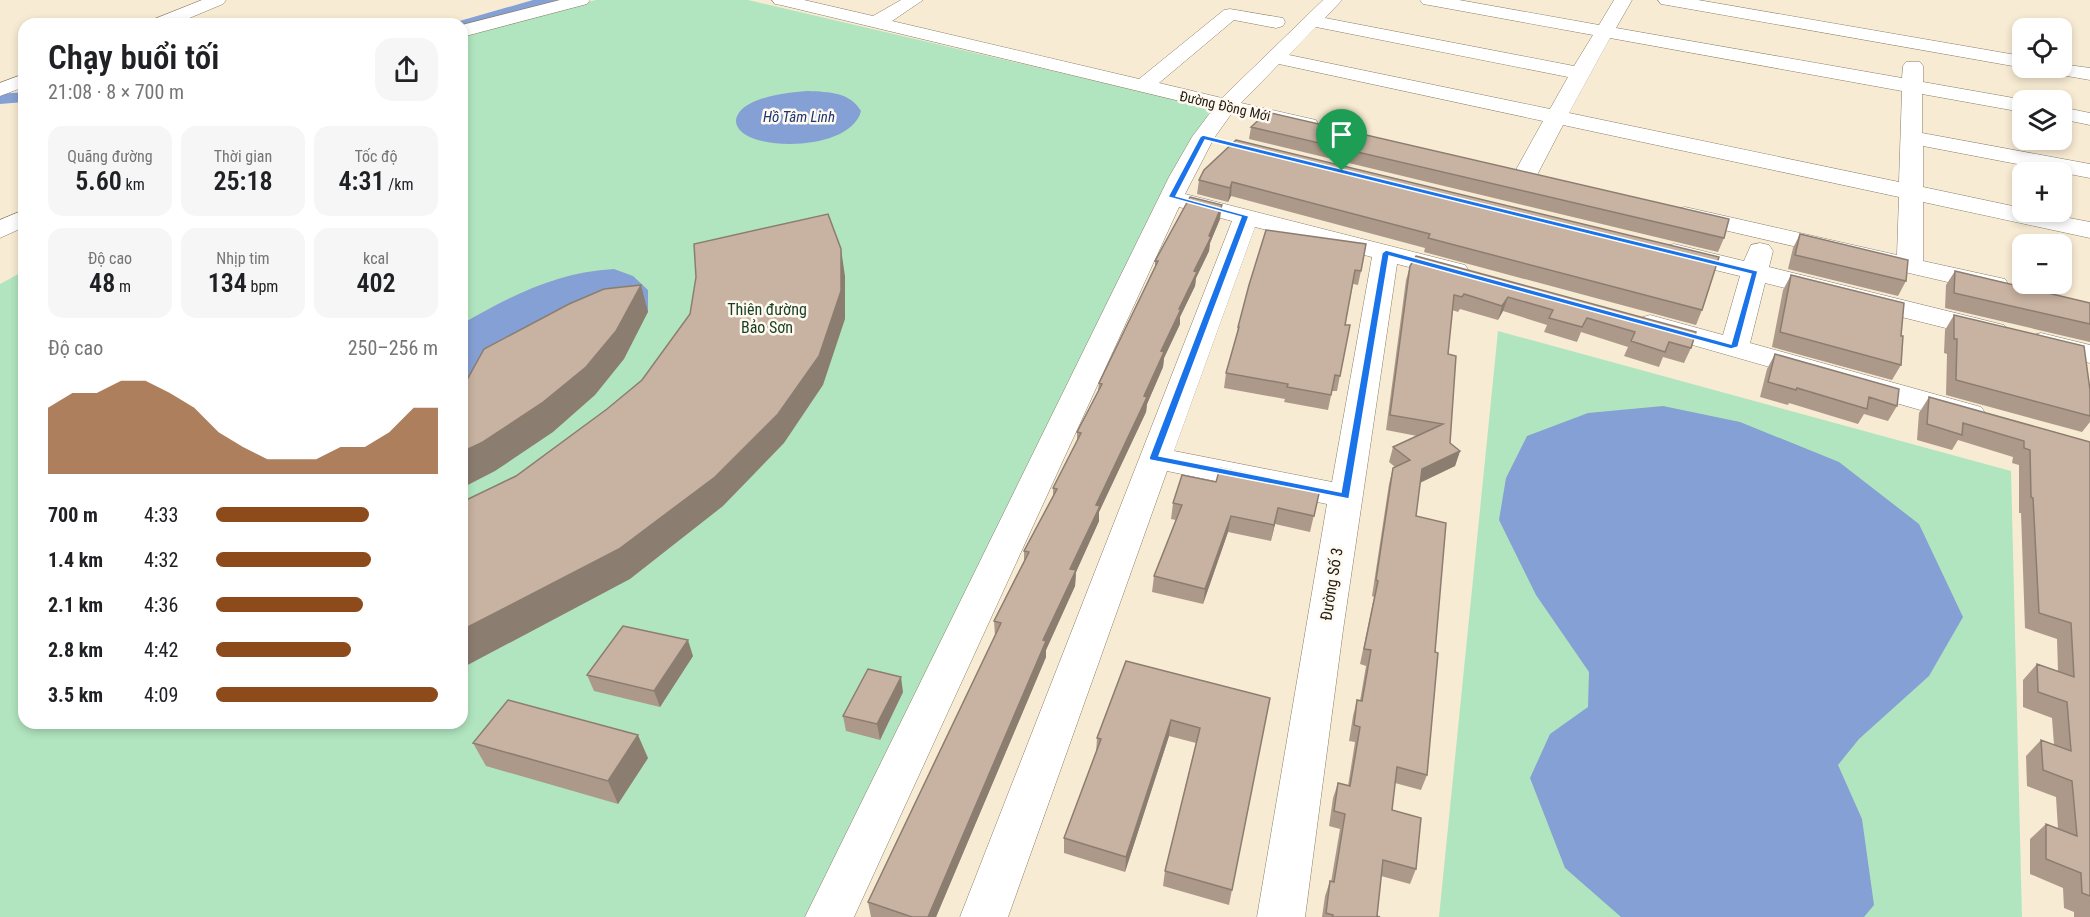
<!DOCTYPE html>
<html lang="vi">
<head>
<meta charset="utf-8">
<style>
	body { margin:0; font-family:"Roboto Condensed",sans-serif; background:#f6f6f6; color:#202124; height:100vh; display:flex; flex-direction:column; font-size:22px; white-space:nowrap }
	* { box-sizing:border-box; margin:0 }
	p { font-size:20px; color:#757577 }
	.icon { flex:none; width:33px; height:33px; fill:none; stroke:currentColor; stroke-width:2; stroke-linecap:round; stroke-linejoin:round }
	.map { position:relative; flex:1; overflow:hidden }
	.side { position:absolute; left:18px; top:18px; width:450px; height:711px; display:flex; flex-direction:column; background:#fff; border-radius:18px; box-shadow:0 3px 9px #0003 }
	.side>* { flex:none }
	.fabs { position:absolute; left:2012px; top:18px; display:grid; gap:12px }
	.fabs a { display:grid; place-items:center; width:60px; height:60px; border-radius:12px; background:#fff; box-shadow:0 3px 9px #0003; font-size:30px }
	.pin { position:absolute; display:grid; place-items:center; width:51px; height:51px; color:#fff; margin:-62px -26px; border-radius:50% 50% 50% 0; rotate:-45deg; box-shadow:0 0 6px #0007 }
	.pin .icon { rotate:45deg }
	.round { display:grid; place-items:center; flex:none; width:63px; height:63px; border-radius:18px; background:#f6f6f6 }
	.overview { display:flex; align-items:center; justify-content:space-between; height:102px; padding:0 30px }
	h1 { font-size:33px; font-weight:600; line-height:45px }
	.figures { display:grid; grid-template-columns:repeat(3,1fr); gap:9px; height:102px; padding:6px 30px }
	.figures div { display:grid; align-content:center; border-radius:15px; background:#f6f6f6; text-align:center }
	.figures b { font-size:26px; font-weight:600 }
	.figures small { font-size:16px; font-weight:400 }
	.figures p { font-size:16px }
	.chart { height:168px; padding:12px 30px }
	.chart p { display:flex; justify-content:space-between }
	.chart svg { width:100%; height:108px; margin-top:6px; fill:#8d4a1a; opacity:.7 }
	ul { padding:0 30px; list-style:none; font-size:20px }
	li { display:grid; grid-template-columns:96px 72px 1fr; align-items:center; height:45px }
	li i { height:15px; border-radius:8px; background:#8d4a1a }
	.map>svg:first-child { display:block }
</style>
</head>
<body>
<div class="map">
<svg width="2090" height="917" viewBox="0 0 2090 917">
	<rect width="100%" height="100%" fill="#f8ebd3"/>
	<!-- green -->
	<path fill="#b1e5bf" d="M596 0H748L1211 108 813 917H0V284L24 271V723H462V35Z
		M1498 331 2011 471 2022 917H1439Z"/>
	<!-- water -->
	<path fill="#85a0d4" d="M808 91C829 92 850 92 861 111 852 147 773 151 746 135 741 132 736 127 736 121 738 97 791 92 808 91Z
		M614 269 633 276 648 290V312L613 317 462 443V324C510 296 557 272 614 269Z
		M1663 406 1740 422 1839 462 1919 524 1963 617 1929 676 1859 739 1838 765 1862 819 1874 905 1864 917H1621L1565 868 1530 778 1550 734 1588 707 1589 672 1536 595 1499 520 1506 478 1527 436 1588 413Z"/>
	<g fill="none" stroke-linecap="round" stroke-linejoin="round">
		<!-- canal -->
		<path fill="#85a0d4" fill-rule="evenodd" d="M533 0H558L555 3 462 30V24H455L456 22Z
			M24 92V102L0 104V94Z"/>
		<defs>
			<path id="minor" d="M202 0H226L223 4 175 24H150L152 20Z
				M560 0H590L587 4 462 37V25Z
				M772 0H804L873 16 901 0H923L892 21 1139 79 1224 10 1230 9 1283 18 1285 22 1283 26 1276 28 1234 20 1159 83 1222 98 1323 0H1342L1325 18 1574 66 1593 35 1429 5 1423 4 1420 0H1459L1599 25 1614 0H1632L1616 28 1902 78 1903 66 1906 62H1920L1923 66V82L2025 100H2022V112L1922 94V133L2090 164V178L1923 146V187L2022 208V212H2038L2090 222V238L1923 202V261L2005 279 2009 285 2005 291 1995 293 1685 221 1676 219 1673 214 1676 209 1685 207 1897 255 1899 197 1563 125 1536 177 1532 182 1524 184 1516 182 1512 177 1543 121 1279 64 1241 103 1316 120 1319 125 1316 130 1308 132 1232 113 1214 138 1185 194 1465 265 1469 271 1465 277 1456 279 1397 264 1343 630 1305 917H1257L1327 504 1167 471 1008 917H960L1232 221 1179 207 854 917H805L1169 177 1192 137 1213 109 781 5 775 4ZM1316 27 1568 77 1550 109 1289 55ZM1610 38 1902 91 1899 182 1569 113ZM1255 227 1372 257 1332 482 1174 451Z
				M1658 0H1698L2022 56 2024 68 1667 5 1661 4Z
				M2061 64 2090 68V80L2044 72 2041 68H2061Z
				M24 74V87L0 96V83Z
				M2061 107 2090 113V125L2061 119Z
				M24 210V227L0 238V220Z
				M1760 243 1769 245 1773 251 1769 267 2004 325 2008 331 2004 337 1994 340 1765 283 1750 343 1981 407 1986 414 1981 421 1970 424 1959 421 1640 330 1636 324 1640 318 1650 315 1723 335 1740 276 1665 258 1661 252 1665 246 1674 244 1744 261 1751 245Z
				M2041 333 2090 345V363L2031 348 2026 342 2031 336Z"/>
		</defs>
		<!-- minor casing -->
		<use href="#minor" stroke="#897d67" stroke-width="1"/>
		<!-- minor -->
		<use href="#minor" fill="#fff" fill-rule="evenodd"/>
	</g>
	<!-- wall -->
	<path fill="#ac998a" d="M1251 127 1724 238 1718 252 1249 139Z
		M1204 170 1702 310 1696 325 1424 252 1425 248 1231 196 1228 202 1197 194 1199 180Z
		M1220 219 1210 243 1209 251 1196 278 1195 286 1180 317V324L1164 358 1163 367 1147 404 1146 412 1099 512V521L1076 572 1075 586 1046 650V657L936 917H871L868 902 995 636 994 621 1024 561V551L1053 496V488L1077 442V432L1098 391 1099 383 1155 267V261Z
		M1266 230 1361 271 1358 285 1353 284 1345 325H1350L1337 391H1332L1328 410 1284 402 1285 399 1224 388 1226 373 1236 338 1238 327Z
		M1800 234 1906 281 1898 296 1788 269 1793 248Z
		M1410 266 1691 348 1684 363 1663 357 1659 367 1624 356 1628 347 1581 332 1577 342 1544 332 1547 325 1503 311 1498 320 1460 309 1458 312 1452 310 1448 354 1450 443 1460 451 1455 466 1420 483 1416 516 1435 652 1427 775 1421 790 1395 783 1392 810 1416 869 1410 884 1381 876 1377 916 1380 917H1322L1325 896 1330 881 1331 882 1340 829 1329 826 1333 798 1338 783 1348 786 1355 742 1349 741 1353 716 1357 700 1360 701 1366 666 1360 664 1374 597 1372 596 1389 484 1393 468 1395 467 1389 462 1393 447 1417 436 1386 430 1406 280Z
		M1955 271 2090 303V342L1945 308 1946 285Z
		M1791 275 1901 336V365L1892 380 1772 347 1783 290Z
		M1954 315 2090 390V422L2082 432 1946 395 1947 354 1944 353 1945 330Z
		M1775 354 1897 406 1888 421 1864 414 1858 424 1789 403 1788 405 1760 397 1767 369Z
		M1929 397 2090 442V917H2074V912L2064 908 2063 888 2030 874V839L2046 824 2058 829 2056 797 2027 786 2026 756 2041 740 2054 745 2052 718 2023 707V680L2037 664 2058 671 2057 639 2025 628 2021 513H2019V465L2012 463 2013 457 1958 440 1952 450 1917 440 1919 413Z
		M1216 482 1320 489 1310 532 1275 524 1271 541 1228 532 1203 604 1152 592 1154 576 1176 520 1171 519 1173 503Z
		M693 656 660 707 594 691 587 675Z
		M1126 661 1270 698 1229 905 1163 886 1165 871 1196 743 1169 736 1125 872 1064 853V838L1096 753 1097 738Z
		M903 692 880 740 846 731 843 716Z
		M473 743 648 758 618 804 486 766Z"/>
	<!-- shaded-wall -->
	<path fill="#8c7d71" d="M1232 182 1231 196 1228 202 1230 188Z
		M1222 205 1220 219 1210 243 1209 251 1196 278 1195 286 1180 317V324L1164 358 1163 367 1147 404 1146 412 1099 512V521L1076 572 1075 586 1046 650V657L936 917H928L1096 505 1144 396 1161 351Z
		M841 249 845 276V319L823 385 784 443 723 506 630 579 462 668V630Z
		M641 285 648 312 624 359 595 395 553 432 495 471 462 488V452Z
		M1508 297 1503 311 1498 320 1502 306Z
		M1460 451 1455 466 1417 484 1422 469Z
		M1278 508 1275 524 1271 541 1274 525Z
		M1231 516 1228 532 1203 604 1205 589Z
		M688 640 693 656 660 707 654 691Z
		M901 677 903 692 880 740 877 724Z
		M1171 720 1169 736 1125 872 1126 857Z
		M638 735 648 758 618 804 608 781Z"/>
	<!-- building -->
	<path fill="#c8b2a1" stroke="#8c7d71" stroke-width="1.5" d="M1267 112 1729 219 1724 238 1251 127Z
		M1236 140 1719 257 1702 310 1428 238 1430 234 1232 182 1230 188 1199 180 1204 170Z
		M1190 197 1222 205 1209 236 1211 237 1194 271 1197 272 1179 309H1181L1161 351 1164 352 1144 396 1147 397 1096 505 1100 506 1070 569 1076 570 1043 640 1046 641 928 917H912L868 902 1001 623 994 621 1029 552 1024 551 1057 489 1053 488 1081 433 1077 432 1102 384 1099 383 1158 261H1155Z
		M828 214 841 249V291L819 356 778 414 715 477 619 549 462 630V502L516 476 607 409 642 380 690 314 696 277 694 244Z
		M1266 230 1366 244 1361 271 1355 270 1345 325H1350L1340 376 1335 375 1331 395 1287 387 1288 384 1226 373 1239 327H1238L1249 285Z
		M1800 234 1908 260 1906 281 1795 255Z
		M1416 256 1696 332 1691 348 1669 342 1665 352 1631 341 1635 332 1587 318 1582 327 1549 318 1553 310 1508 297 1502 306 1464 294 1462 297 1454 295 1448 354 1456 356 1450 443 1460 451 1422 469 1416 516 1446 523 1435 652 1438 653 1427 775 1397 767 1392 810 1421 818 1416 869 1383 860 1377 916 1380 917H1332L1333 915 1326 913 1330 881 1334 882 1345 814 1334 811 1338 783 1350 786 1360 727 1354 725 1357 700 1362 701 1371 650 1364 649 1378 581 1376 580 1393 468 1410 460 1393 447 1443 424 1390 415 1410 266Z
		M1955 271 2090 303V324L1954 293Z
		M1791 275 1904 303 1901 336H1903L1901 365 1780 332Z
		M641 285 616 331 586 367 542 403 483 442 462 452V389L484 349 569 304 604 289Z
		M1954 315 2084 346 2090 390V416L1956 380 1957 339H1954Z
		M1775 354 1899 389 1897 406 1869 397 1867 409 1797 388 1796 390 1768 382Z
		M1929 397 2090 442V896L2082 893 2081 873 2046 859V824L2077 836 2072 781 2043 770 2041 740 2071 751 2067 702 2038 692 2037 664 2074 677 2071 623 2039 613 2033 498 2031 497 2030 450 2024 448V441L1963 423 1962 435 1927 424Z
		M1220 468 1320 489 1314 516 1278 508 1274 525 1231 516 1205 589 1154 576 1182 505 1173 503 1182 475 1216 482Z
		M623 626 688 640 654 691 587 675Z
		M1126 661 1270 698 1232 890 1165 871 1200 728 1171 720 1126 857 1064 838 1101 739 1097 738Z
		M868 669 901 677 877 724 843 716Z
		M508 700 638 735 608 781 473 743Z"/>
	<!-- route -->
	<path fill="#1a73e8" stroke="#fff" stroke-width="1.5" fill-rule="evenodd" d="M1203 135 1758 271 1738 347 1731 349 1389 256 1349 499 1150 460 1149 458 1241 217 1168 197 1200 137ZM1205 140 1751 274 1731 344 1386 250 1382 253 1341 492 1159 456 1249 216 1176 196Z"/>
	<g text-anchor="middle" stroke-width="5" stroke-linejoin="round" paint-order="stroke">
		<!-- far-street labels -->
		<g font-size="14" fill="#221d14" stroke="#fff9f0">
			<text transform="translate(1225 106) rotate(13)" y="5">Đường Đồng Mới</text>
		</g>
		<!-- far-water labels -->
		<g font-size="15" font-style="italic" fill="#1b3774" stroke="#fff9f0">
			<text x="799" y="122">Hồ Tâm Linh</text>
		</g>
		<!-- park labels -->
		<g font-size="16" fill="#143f24" stroke="#fff9f0">
			<text x="767" y="315">Thiên đường<tspan x="767" dy="18">Bảo Sơn</tspan></text>
		</g>
		<!-- street labels -->
		<g font-size="16" fill="#221d14" stroke="#fff9f0">
			<text transform="translate(1331 584) rotate(-81)" y="6">Đường Số 3</text>
		</g>
	</g>
</svg>
<div class="fabs">
<a><svg class="icon" aria-label="locate" viewBox="0 0 24 24"><circle cx="12" cy="12" r="6"/><path d="M12 2v4M12 18v4M2 12h4M18 12h4"/></svg></a>
<a><svg class="icon" aria-label="layers" viewBox="0 0 24 24"><path d="M12 4l9 5-9 5-9-5zM3 14l9 5 9-5"/></svg></a>
<a>+</a>
<a>−</a>
</div>
<div class="pin" style="left:1342px;top:171px;background:#1e9e55"><svg class="icon" aria-label="arrive" viewBox="0 0 24 24"><path d="M6 21V4h12l-3 4 3 4H6"/></svg></div>
<section class="side">
<div class="overview"><div><h1>Chạy buổi tối</h1><p>21:08 · 8 × 700 m</p></div><a class="round"><svg class="icon" aria-label="share" viewBox="0 0 24 24"><path d="M12 15V3M7 8l5-5 5 5M5 13v7h14v-7"/></svg></a></div>
<div class="figures">
<div><p>Quãng đường</p><b>5.60<small> km</small></b></div>
<div><p>Thời gian</p><b>25:18</b></div>
<div><p>Tốc độ</p><b>4:31<small> /km</small></b></div>
</div>
<div class="figures">
<div><p>Độ cao</p><b>48<small> m</small></b></div>
<div><p>Nhịp tim</p><b>134<small> bpm</small></b></div>
<div><p>kcal</p><b>402</b></div>
</div>
<div class="chart"><p><span>Độ cao</span>250–256 m</p>
<svg viewBox="0 0 160 44" preserveAspectRatio="none"><path d="M0 44V17L10 11L20 11L30 6L40 6L50 11L60 17L70 27L80 33L90 38L100 38L110 38L120 33L130 33L140 27L150 17L160 17V44z"/></svg>
</div>
<ul>
<li><b>700 m</b>4:33<i style="width:69%"></i></li>
<li><b>1.4 km</b>4:32<i style="width:70%"></i></li>
<li><b>2.1 km</b>4:36<i style="width:66%"></i></li>
<li><b>2.8 km</b>4:42<i style="width:61%"></i></li>
<li><b>3.5 km</b>4:09<i style="width:100%"></i></li>
</ul>
</section>
</div>
</body>
</html>
